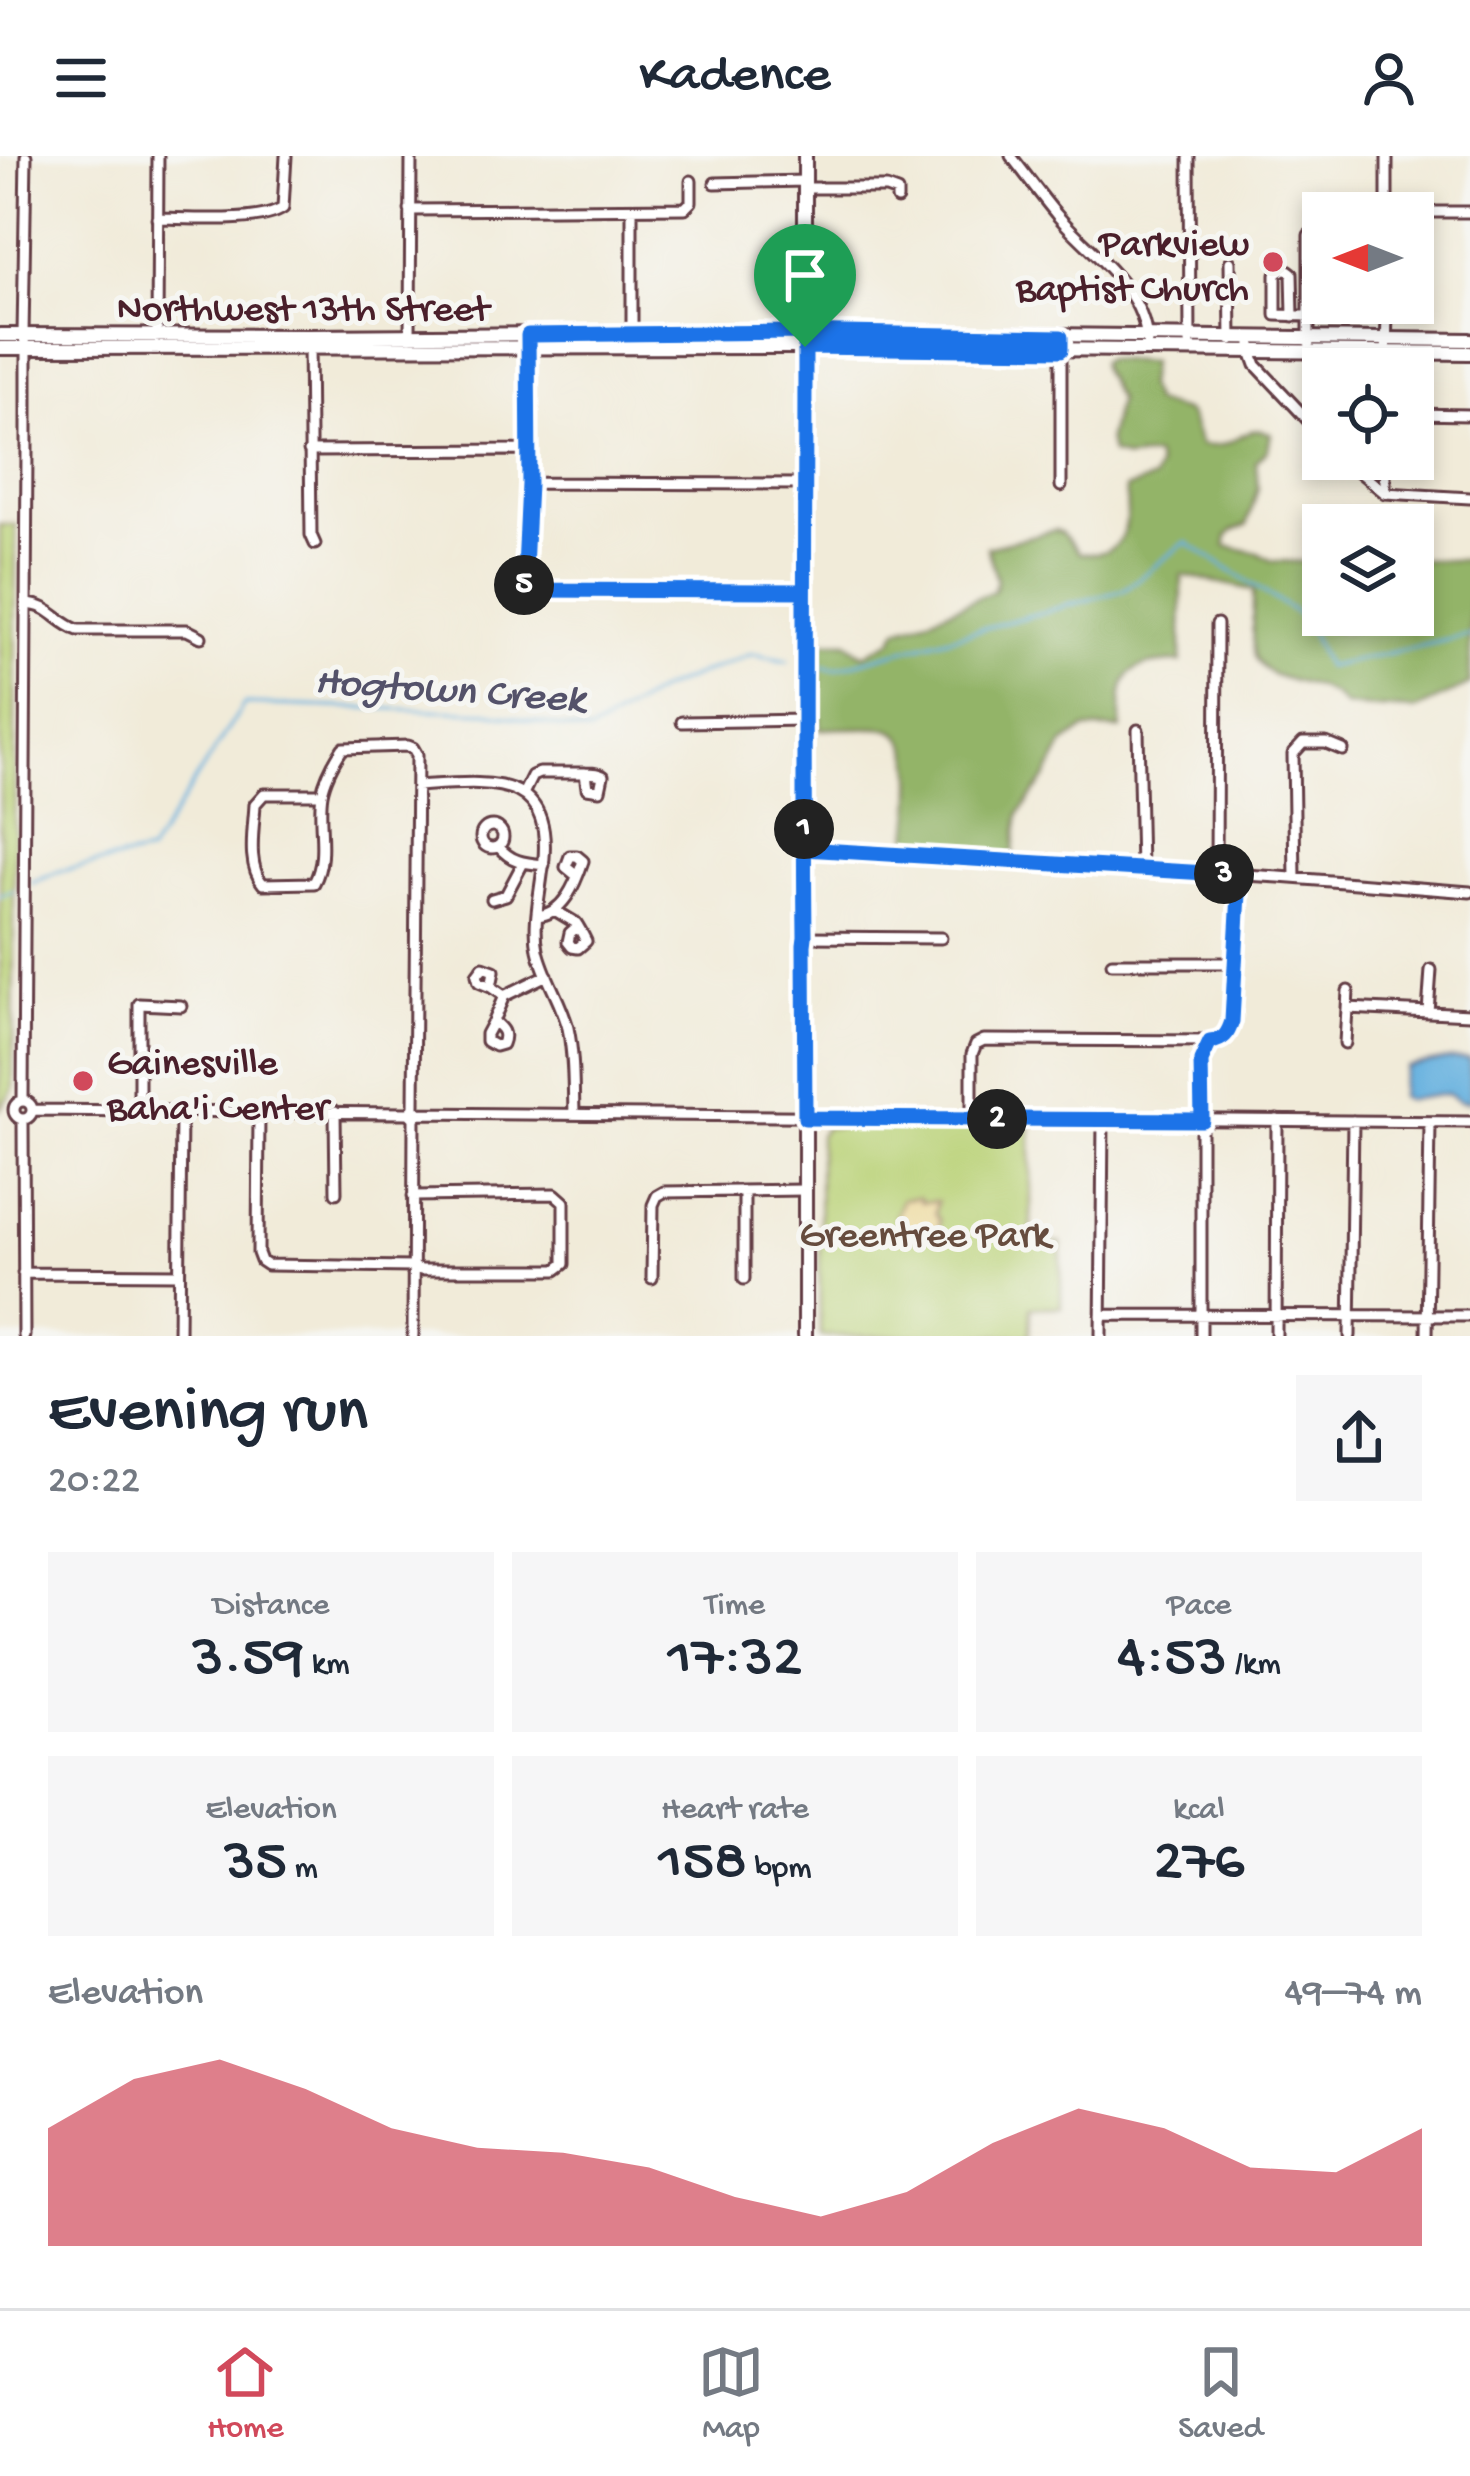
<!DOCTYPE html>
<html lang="en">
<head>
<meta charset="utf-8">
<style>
	body { margin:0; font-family:"Gochi Hand",sans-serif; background:#f6f6f7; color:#1f2937; height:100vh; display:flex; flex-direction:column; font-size:45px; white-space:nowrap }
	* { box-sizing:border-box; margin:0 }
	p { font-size:39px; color:#747a83 }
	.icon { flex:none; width:66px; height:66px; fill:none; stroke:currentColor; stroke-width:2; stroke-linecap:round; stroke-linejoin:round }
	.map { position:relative; height:1180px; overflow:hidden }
	.details { display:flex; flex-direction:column; background:#fff; flex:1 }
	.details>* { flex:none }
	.needle { width:78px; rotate:270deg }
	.tools { position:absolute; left:1302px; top:36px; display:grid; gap:24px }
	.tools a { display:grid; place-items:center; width:132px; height:132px; border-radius:0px; background:#fff; box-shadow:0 6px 18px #0003; font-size:60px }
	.pin { position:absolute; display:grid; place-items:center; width:102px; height:102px; color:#fff; margin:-123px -51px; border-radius:50% 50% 50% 0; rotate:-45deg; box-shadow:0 0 12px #0007 }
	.pin .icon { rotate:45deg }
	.km { position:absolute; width:60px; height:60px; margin:-30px; border-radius:50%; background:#222; color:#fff; font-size:33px; line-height:60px; text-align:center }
	.round { display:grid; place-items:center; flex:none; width:126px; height:126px; border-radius:0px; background:#f6f6f7 }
	.headline { display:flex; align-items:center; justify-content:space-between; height:204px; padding:0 48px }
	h1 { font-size:66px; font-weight:600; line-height:90px }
	.metrics { display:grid; grid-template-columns:repeat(3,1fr); gap:18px; height:204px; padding:12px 48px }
	.metrics div { display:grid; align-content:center; border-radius:0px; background:#f6f6f7; text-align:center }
	.metrics b { font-size:60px; font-weight:600 }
	.metrics small { font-size:33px; font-weight:400 }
	.metrics p { font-size:33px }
	.chart { height:336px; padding:24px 48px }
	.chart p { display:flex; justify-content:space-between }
	.chart svg { width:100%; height:216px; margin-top:12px; fill:#d1495b; opacity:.7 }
	header { display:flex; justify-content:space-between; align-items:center; height:156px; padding:0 48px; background:#fff; font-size:54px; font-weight:600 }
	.tabs { display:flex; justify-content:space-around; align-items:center; height:168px; border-top:3px solid #e0e1e3; background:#fff; font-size:33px; color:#747a83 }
	.tabs a { display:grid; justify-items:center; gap:6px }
	.tabs .active { color:#d1495b }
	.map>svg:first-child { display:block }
</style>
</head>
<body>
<header><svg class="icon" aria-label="menu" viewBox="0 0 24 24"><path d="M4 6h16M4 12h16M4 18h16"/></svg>Kadence<svg class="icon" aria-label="person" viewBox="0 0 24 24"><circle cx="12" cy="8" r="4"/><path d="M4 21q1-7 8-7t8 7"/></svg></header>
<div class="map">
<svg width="1470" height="1180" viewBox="0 0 1470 1180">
	<rect width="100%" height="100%" fill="#f6f6f2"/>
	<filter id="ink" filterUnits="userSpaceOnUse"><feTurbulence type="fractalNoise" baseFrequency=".00833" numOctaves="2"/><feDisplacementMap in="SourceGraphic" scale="24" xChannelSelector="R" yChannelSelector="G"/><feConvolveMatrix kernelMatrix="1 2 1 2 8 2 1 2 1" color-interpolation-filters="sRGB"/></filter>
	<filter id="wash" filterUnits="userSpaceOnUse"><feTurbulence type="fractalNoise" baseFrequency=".004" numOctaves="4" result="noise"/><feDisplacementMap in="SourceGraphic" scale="48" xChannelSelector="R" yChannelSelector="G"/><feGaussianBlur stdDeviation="2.7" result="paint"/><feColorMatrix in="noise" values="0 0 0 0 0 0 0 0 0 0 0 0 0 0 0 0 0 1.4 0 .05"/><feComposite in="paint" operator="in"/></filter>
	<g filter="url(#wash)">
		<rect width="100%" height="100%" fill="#f1ebd9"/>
		<!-- green -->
		<path fill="#bad277" stroke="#827851" stroke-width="3" d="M0 369H16L13 933 0 953Z
			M825 971 1031 972V1086L1061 1087V1151H1031L1030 1180H820L819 979Z"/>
		<!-- forest -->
		<path fill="#93b468" stroke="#6e6a4a" stroke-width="3" d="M1106 203 1150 206 1147 230 1153 246C1193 260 1185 245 1200 289 1209 290 1213 291 1221 289 1241 284 1248 267 1271 278L1268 293 1256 306 1258 332 1247 369 1233 374 1227 381 1226 390 1258 397 1272 405 1309 406 1323 422V459H1328L1329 474 1343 477 1358 474 1362 459H1413V404H1470V528L1415 554 1344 550C1323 519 1270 533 1255 501 1250 487 1254 451 1253 434L1182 419 1181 506C1123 507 1120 518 1121 573H1085L1064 588 1048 619 1019 658 1013 699 908 693C910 663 927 580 887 573 866 570 841 573 820 573L821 486H847L864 499 892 484 898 473 918 467 994 435 997 424 987 391 1055 374 1062 377 1080 397C1125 402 1131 371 1125 333L1154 323 1158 311 1155 300 1127 303 1111 298 1108 282 1118 244 1102 215 1100 206Z"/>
		<!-- sand -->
		<path fill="#eeda9e" stroke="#9c7c64" stroke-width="3" d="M919 1041 921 1046 937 1045 935 1058 939 1063V1077L917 1084 904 1079 896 1062 902 1043Z"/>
		<!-- water -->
		<path fill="#66b1df" stroke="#586885" stroke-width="3" d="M1449 903H1470V946L1459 945 1447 938 1406 944 1400 941 1401 925 1406 911Z"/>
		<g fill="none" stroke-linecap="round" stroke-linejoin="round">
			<!-- stream -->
			<path stroke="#66b1df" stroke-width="3" d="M820 510 834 513 1124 434 1186 386 1304 462 1326 511 1470 479
				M32 727 60 715 149 697 244 548 488 556 589 577 662 533 752 498 788 505
				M0 740 13 735"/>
		</g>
	</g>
	<g filter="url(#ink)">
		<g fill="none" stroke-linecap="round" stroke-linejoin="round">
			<defs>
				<path id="minor" d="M1011 0C1027 20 1041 40 1057 59 1090 97 1144 131 1147 186
					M1189 0 1190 187
					M1387 0V57
					M715 27 805 25
					M805 32H886L897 36V43
					M632 53V180
					M410 54 685 52 691 46V25
					M1387 56H1470
					M157 62C186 62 261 68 283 52L286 0
					M1309 79V187
					M1230 106 1231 184
					M1282 114 1276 118V159L1309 160
					M1288 114 1292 117 1293 160
					M528 179 529 327 524 434 804 435
					M157 181 158 0
					M410 181 411 0
					M1251 182V195L1256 209 1323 280
					M309 186 311 379 315 388
					M1386 213 1387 147
					M1413 258 1470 259
					M309 295 528 294
					M1344 303 1385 337 1470 342
					M529 327 804 328
					M1061 330V181
					M1385 337V303
					M26 448C51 449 56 466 78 474H187L201 481
					M682 566 804 564
					M1138 574 1141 713
					M417 630C494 625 558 616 542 719 539 743 533 770 538 794 544 821 561 845 568 872 574 900 573 928 574 956
					M322 638H264L255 648C254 672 246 709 263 728L314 727C329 700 317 667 322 638 325 622 335 604 343 592L408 590 413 592 417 599 414 952 419 957 414 962 409 957 414 952
					M523 638 532 620 539 617H585C592 617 597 617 603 620L600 634 587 632 585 617
					M481 681a11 11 0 1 1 22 0a11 11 0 1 1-22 0Z
					M498 690C511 706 524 707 544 709
					M804 693 1279 721 1470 736
					M1216 717 1217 468
					M1295 722 1293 598 1303 587H1326L1343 594
					M492 743 506 739 523 707
					M556 755 576 767C580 773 583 779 586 785L578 792 572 791 568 786 570 777 578 770
					M537 760C563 758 575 729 583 705L577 700H570L566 711 577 720
					M805 781 941 782
					M1112 807H1234
					M491 831 479 826 477 819 483 811 494 815 491 831 504 840 493 865C501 872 507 876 502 888L495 890 486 885V878L493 865
					M504 840 547 819
					M1347 852 1470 858
					M1428 856 1431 814
					M1345 887 1348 835
					M14 954a9 9 0 1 1 18 0a9 9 0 1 1-18 0Z
					M23 945 27 293V192L23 179 26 0
					M32 954 409 957
					M139 954V848L181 850
					M259 955 258 1097 261 1105 267 1109 413 1111 421 1114H556L564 1108V1046L555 1038 413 1040
					M335 955 336 1037
					M419 957 1470 966
					M972 963V898L976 888 984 884 1220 885 1228 877 1232 865 1240 719
					M23 964 24 1180
					M744 1035V1123
					M23 1117 179 1118
					M652 1122 653 1049 657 1040 664 1036 805 1034
					M1101 1159 1470 1160
					M179 1180 181 955
					M413 1180 414 962
					M1101 1180 1103 964
					M1201 1180V905L1210 886
					M1276 1180 1277 964
					M1350 1180 1353 965
					M1427 1180 1430 966"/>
				<path id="major" d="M805 0V1180
					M0 179 309 180 791 176 1470 184
					M0 192 805 191 1470 197"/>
			</defs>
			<!-- minor casing -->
			<use href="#minor" stroke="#633e45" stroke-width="15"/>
			<!-- major casing -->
			<use href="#major" stroke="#633e45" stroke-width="18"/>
			<!-- minor -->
			<use href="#minor" stroke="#fff" stroke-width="9"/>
			<!-- major -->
			<use href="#major" stroke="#fff" stroke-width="12"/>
		</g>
	</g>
	<g fill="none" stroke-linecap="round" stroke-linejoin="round" filter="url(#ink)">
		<defs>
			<path id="route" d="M805 191C805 388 803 584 805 781L804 789 805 962 1202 964 1201 905 1210 886C1224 884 1228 878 1232 865L1240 719 804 693V435L524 434 529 328 528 179 791 176 1061 181V194L805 191"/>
		</defs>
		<!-- route casing -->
		<use href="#route" stroke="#fff" stroke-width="24"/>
		<!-- route -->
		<use href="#route" stroke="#1a73e8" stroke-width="15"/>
	</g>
	<!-- markers -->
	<g fill="#d1495b" stroke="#f6f6f2" stroke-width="4.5">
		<circle cx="1273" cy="106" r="12"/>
		<circle cx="83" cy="925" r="12"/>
	</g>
	<g text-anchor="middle" stroke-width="10" stroke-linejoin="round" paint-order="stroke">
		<!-- poi labels -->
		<g font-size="39" fill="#4a1f2b" stroke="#f6f6f2" text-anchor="end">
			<text x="1249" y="98">Parkview<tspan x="1249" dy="45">Baptist Church</tspan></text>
			<text x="107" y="917" text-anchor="start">Gainesville<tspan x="107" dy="45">Baha'i Center</tspan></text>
		</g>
		<!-- street labels -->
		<g font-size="39" fill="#4a1f2b" stroke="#f6f6f2">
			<text x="303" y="163">Northwest 13th Street</text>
		</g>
		<!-- park labels -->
		<g font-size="39" fill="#664c3e" stroke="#f6f6f2">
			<text x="925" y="1089">Greentree Park</text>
		</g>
		<!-- water labels -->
		<g font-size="42" font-style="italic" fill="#54526a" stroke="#f6f6f2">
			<text transform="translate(450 530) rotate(4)" y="15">Hogtown Creek</text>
		</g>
	</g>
</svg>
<div class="tools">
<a><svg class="needle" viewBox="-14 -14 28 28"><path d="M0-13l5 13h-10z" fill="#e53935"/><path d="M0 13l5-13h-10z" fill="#747a83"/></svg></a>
<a><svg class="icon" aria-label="locate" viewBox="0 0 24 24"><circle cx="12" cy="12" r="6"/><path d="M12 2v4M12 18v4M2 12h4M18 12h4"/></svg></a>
<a><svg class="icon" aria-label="layers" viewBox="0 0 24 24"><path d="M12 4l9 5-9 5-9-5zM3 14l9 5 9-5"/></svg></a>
</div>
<div class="pin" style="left:805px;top:191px;background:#1e9e55"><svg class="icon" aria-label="arrive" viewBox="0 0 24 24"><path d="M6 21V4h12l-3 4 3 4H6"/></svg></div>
<b class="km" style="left:804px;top:673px">1</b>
<b class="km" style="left:997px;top:963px">2</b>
<b class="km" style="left:1224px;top:718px">3</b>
<b class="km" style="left:524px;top:429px">5</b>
</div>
<section class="details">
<div class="headline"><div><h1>Evening run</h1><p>20:22</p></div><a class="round"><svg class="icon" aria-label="share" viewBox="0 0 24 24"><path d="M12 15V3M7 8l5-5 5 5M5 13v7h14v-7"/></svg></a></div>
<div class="metrics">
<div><p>Distance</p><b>3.59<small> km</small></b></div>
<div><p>Time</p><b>17:32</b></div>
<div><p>Pace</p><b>4:53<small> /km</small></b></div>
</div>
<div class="metrics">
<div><p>Elevation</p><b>35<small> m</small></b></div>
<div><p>Heart rate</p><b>158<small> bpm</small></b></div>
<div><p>kcal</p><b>276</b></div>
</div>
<div class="chart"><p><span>Elevation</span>49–74 m</p>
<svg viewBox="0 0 160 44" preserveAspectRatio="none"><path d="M0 44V20L10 10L20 6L30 12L40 20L50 24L60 25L70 28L80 34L90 38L100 33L110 23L120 16L130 20L140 28L150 29L160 20V44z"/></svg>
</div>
</section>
<nav class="tabs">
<a class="active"><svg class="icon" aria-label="home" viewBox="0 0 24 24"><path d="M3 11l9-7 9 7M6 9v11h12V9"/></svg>Home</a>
<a><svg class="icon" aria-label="map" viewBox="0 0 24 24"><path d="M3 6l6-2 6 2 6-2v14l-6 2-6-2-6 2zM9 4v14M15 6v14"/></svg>Map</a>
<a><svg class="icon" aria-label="saved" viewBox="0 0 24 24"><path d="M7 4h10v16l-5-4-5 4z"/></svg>Saved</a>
</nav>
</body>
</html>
